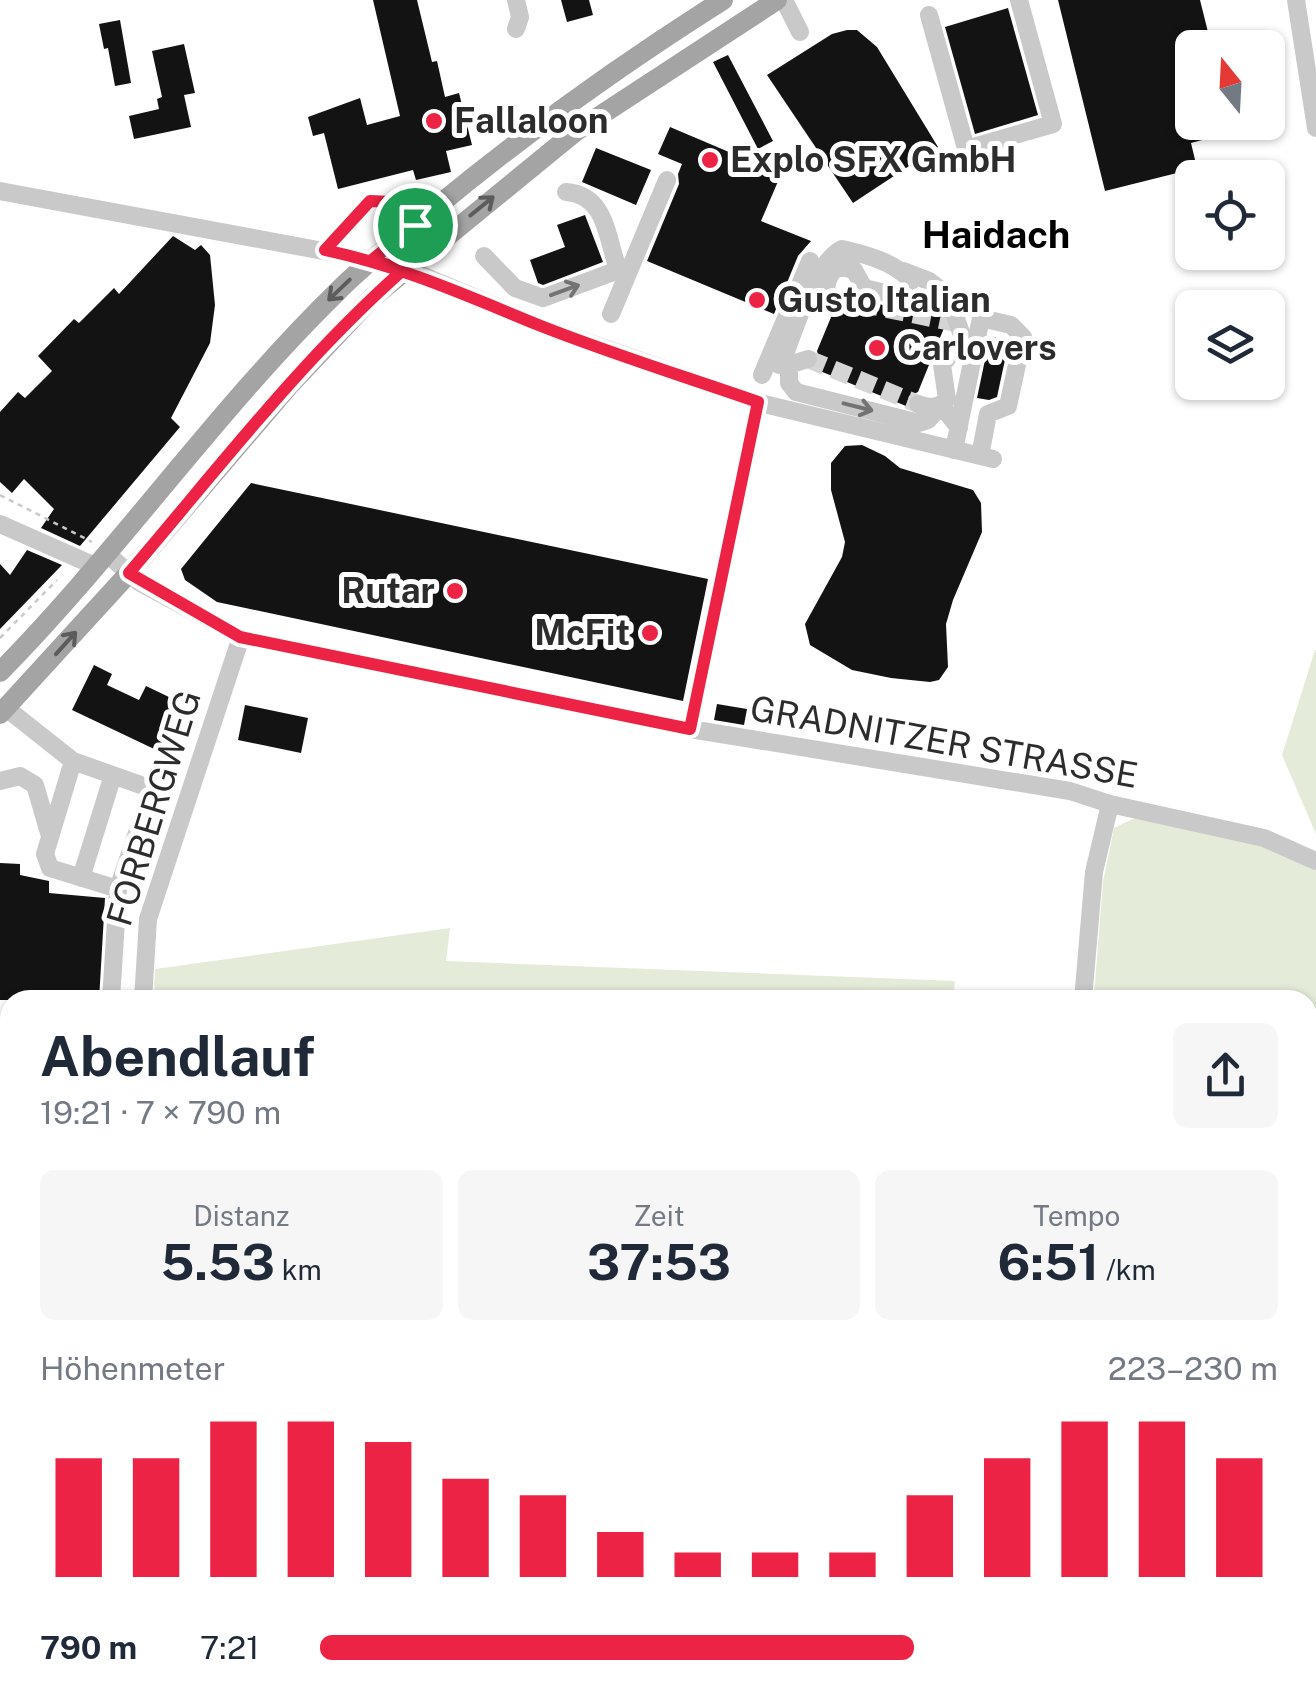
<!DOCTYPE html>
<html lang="de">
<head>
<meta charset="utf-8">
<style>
	body { margin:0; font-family:"Public Sans",sans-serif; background:#f6f6f7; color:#1f2937; height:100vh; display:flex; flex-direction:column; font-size:38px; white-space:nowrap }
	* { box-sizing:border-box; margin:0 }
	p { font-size:32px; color:#747a83 }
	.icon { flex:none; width:55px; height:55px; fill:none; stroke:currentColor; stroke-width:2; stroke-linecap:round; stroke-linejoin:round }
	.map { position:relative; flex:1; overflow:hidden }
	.sheet { position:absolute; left:0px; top:990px; width:1318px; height:718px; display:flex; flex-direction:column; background:#fff; border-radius:30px 30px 0 0; box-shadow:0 2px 8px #0004 }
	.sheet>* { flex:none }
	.needle { width:65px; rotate:342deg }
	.tools { position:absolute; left:1175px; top:30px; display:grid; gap:20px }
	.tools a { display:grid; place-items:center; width:110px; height:110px; border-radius:15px; background:#fff; box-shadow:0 2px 8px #0004; font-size:50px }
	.pin { position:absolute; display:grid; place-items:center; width:85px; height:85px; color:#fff; margin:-42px; border:5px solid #fff; border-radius:50%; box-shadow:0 2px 10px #0007 }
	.round { display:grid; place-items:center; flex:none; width:105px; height:105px; border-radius:15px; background:#f6f6f7 }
	.summary { display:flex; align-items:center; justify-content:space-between; height:170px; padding:0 40px }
	h1 { font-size:55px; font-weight:700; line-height:75px }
	.metrics { display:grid; grid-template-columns:repeat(3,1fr); gap:15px; height:170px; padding:10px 40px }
	.metrics div { display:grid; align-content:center; border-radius:15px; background:#f6f6f7; text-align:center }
	.metrics b { font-size:50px; font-weight:700 }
	.metrics small { font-size:28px; font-weight:400 }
	.metrics p { font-size:28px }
	.chart { height:280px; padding:20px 40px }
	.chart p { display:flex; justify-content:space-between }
	.chart svg { width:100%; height:180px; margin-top:10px; stroke:#ed2345; stroke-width:6 }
	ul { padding:0 40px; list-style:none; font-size:32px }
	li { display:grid; grid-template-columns:160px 120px 1fr; align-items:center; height:75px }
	li i { height:25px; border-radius:12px; background:#ed2345 }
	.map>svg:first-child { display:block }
</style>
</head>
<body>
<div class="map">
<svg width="1316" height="1707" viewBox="0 0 1316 1707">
	<rect width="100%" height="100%" fill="#fff"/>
	<!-- green -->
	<path fill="#e4ebd8" d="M1315 650H1316V834L1282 755Z
		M1139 816 1266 846 1316 869V1008H1308V1000H1165L1094 996 1103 882 1114 828Z
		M450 928 446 961 955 981 953 1000H154L155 969Z
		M537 1698H814V1707H535Z"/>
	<!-- building -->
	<path fill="#131313" d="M373 0H417L432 62 437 61 445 97 459 93 472 145 446 151 451 172 416 180 413 170 338 189 324 133 313 136 308 117 360 98 367 125 400 116Z
		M561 0H589L593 15 567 22Z
		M1058 0H1200L1212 48H1192V122H1209L1213 137 1191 143 1197 168 1105 191Z
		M1008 8 1038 115 975 134 945 27Z
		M120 20 131 83 115 86 108 48 104 49 99 24Z
		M847 30H857L877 47 938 147 853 203 767 75 832 34Z
		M184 44 195 93 184 95 191 127 134 139 129 116 159 109 157 99 162 97 152 51Z
		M728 55 773 141 758 149 713 62Z
		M670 127 762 166 760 171 779 179 761 221 811 241 798 256 774 314 647 261 679 184 678 174 682 164 658 154Z
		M596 148 651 170 636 205 582 182Z
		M585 215 603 262 543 285 538 283 530 260 565 247 557 225Z
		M173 236 195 250 201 245 210 255 215 305 210 343 171 418 180 427 80 546 41 528 54 509 24 479 12 493 0 482V412L18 392 25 398 52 371 38 356 74 319 79 323 114 288 119 294Z
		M844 291 861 300 896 308 909 304 940 311 944 328 918 392 909 396 906 406 815 369 820 361 817 351 834 310 843 306 846 300Z
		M990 336 1009 341 997 397 989 400 977 398Z
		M862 445 885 456 900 468 973 490 981 503 982 532 953 600 946 624 948 667 939 680 930 682 891 678 852 670 810 645 805 624 842 557 845 542 831 490V463L845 446Z
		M251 483 708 579 683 701 217 602 185 580 181 569Z
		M27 550 62 565 0 629V564L10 575Z
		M94 665 112 674 107 685 139 700 146 686 194 709 171 757 72 710Z
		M717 704 747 709 744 725 714 720Z
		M245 705 308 718 301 753 238 740Z
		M0 863 20 864V875L49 881V893L105 898 99 1000H0Z"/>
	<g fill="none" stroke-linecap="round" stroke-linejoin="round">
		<!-- minor-tunnel -->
		<path stroke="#d5d5d5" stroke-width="18" stroke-dasharray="18 9" stroke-linecap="butt" d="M834 298 956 323
			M808 359 918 404"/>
		<!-- path -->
		<path stroke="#c9c9c9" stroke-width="2.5" stroke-dasharray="5 5" stroke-linecap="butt" d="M0 495 92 542
			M0 638 57 580
			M0 1429 10 1445
			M196 1698 205 1707"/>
		<!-- minor -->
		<path stroke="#c9c9c9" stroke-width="18" d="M516 0 520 17 516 29
			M784 0 800 32
			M1296 0 1316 128
			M929 15 965 145 970 148 1053 124 1019 0
			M0 191 372 260 419 274 547 328 764 404 993 459
			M325 250 370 201 392 202 415 225
			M484 256 515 288 543 298 613 272 617 266C606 233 605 195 566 192
			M903 271 929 281 942 291 951 305 963 338 942 365 947 399C938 409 930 408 918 404
			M611 314 667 180
			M781 364C794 333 813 264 842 249 864 254 895 262 910 280L908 289 899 296 864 288 854 270 838 266C830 274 826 280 826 292L834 298
			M779 365H789L808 359
			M789 365V383L796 392 919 423 928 420 941 405 959 428
			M762 375 810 261
			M954 450 981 318 1011 325 1023 337 1008 406 988 414 980 456
			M0 524 95 566
			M107 554 139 582 241 637 690 729 1070 791 1110 804 1264 838 1316 861
			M6 708 73 761 152 789 118 889 111 1000
			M690 729 758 402
			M73 761 45 854 50 868 118 889
			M0 781 20 776 35 785 49 833
			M81 878 113 775
			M143 1000 148 919 241 637
			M1083 1000 1094 872 1110 804
			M0 1054 10 1055
			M1308 1072 1316 1073
			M0 1189 10 1212
			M0 1240 10 1238
			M836 1698V1707
			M150 1707 164 1698"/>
		<!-- major -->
		<path stroke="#a4a4a4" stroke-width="20" d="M0 672C119 551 216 410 337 292 365 263 398 239 429 213 525 133 617 67 723 0
			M0 714 129 573 288 387 372 298 575 132 777 0
			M0 1390 10 1408
			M231 1698 241 1707"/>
	</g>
	<!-- one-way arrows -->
	<defs><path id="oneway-shaft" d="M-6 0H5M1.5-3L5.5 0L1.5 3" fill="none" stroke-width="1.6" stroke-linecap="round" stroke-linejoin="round" transform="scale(2.5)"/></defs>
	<g stroke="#5c5c5c">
		<use href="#oneway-shaft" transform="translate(482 206) rotate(-39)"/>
		<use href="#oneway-shaft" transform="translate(339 290) rotate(136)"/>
		<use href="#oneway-shaft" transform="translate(66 643) rotate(-48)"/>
	</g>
	<g stroke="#737373">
		<use href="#oneway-shaft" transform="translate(565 290) rotate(-20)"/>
		<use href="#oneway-shaft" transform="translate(858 407) rotate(14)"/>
	</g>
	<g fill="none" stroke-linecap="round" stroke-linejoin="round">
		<defs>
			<path id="route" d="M415 225 372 260 403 270C301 360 217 470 129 573L240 637 690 729 758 402C686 377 612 354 541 326 467 296 404 267 325 250L370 201 392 202 415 225"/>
		</defs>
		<!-- route casing -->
		<use href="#route" stroke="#fff" stroke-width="20"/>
		<!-- route -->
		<use href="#route" stroke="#ed2345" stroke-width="12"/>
	</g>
	<!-- markers -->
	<g fill="#ed2345" stroke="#fff" stroke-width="4">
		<circle cx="434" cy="121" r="10"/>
		<circle cx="710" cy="160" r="10"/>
		<circle cx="757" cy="300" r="10"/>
		<circle cx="877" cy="348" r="10"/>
		<circle cx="455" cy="591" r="10"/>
		<circle cx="650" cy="633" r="10"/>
	</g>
	<g text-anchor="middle" stroke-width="10" stroke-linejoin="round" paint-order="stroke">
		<!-- poi labels -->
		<g font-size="35" font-weight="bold" fill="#2c2c2c" stroke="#fff" text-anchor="start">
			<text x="454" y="133">Fallaloon</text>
			<text x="730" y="172">Explo SFX GmbH</text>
			<text x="777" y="312">Gusto Italian</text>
			<text x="897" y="360">Carlovers</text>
			<text x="435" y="603" text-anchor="end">Rutar</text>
			<text x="630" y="645" text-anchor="end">McFit</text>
		</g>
		<!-- street labels -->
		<g font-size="35" fill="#2c2c2c" stroke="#fff">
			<text transform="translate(944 742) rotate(10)" y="12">GRADNITZER STRASSE</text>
			<text transform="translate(154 808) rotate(-73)" y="12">FORBERGWEG</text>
		</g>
		<!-- neighbourhood labels -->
		<g font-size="38" font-weight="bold" fill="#000" stroke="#fff">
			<text x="996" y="248">Haidach</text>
		</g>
	</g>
</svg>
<div class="tools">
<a><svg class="needle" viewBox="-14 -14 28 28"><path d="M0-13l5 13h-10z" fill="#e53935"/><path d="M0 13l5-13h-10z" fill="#747a83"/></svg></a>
<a><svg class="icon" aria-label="locate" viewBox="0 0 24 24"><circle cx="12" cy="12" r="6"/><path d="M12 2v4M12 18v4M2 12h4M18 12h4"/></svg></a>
<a><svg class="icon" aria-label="layers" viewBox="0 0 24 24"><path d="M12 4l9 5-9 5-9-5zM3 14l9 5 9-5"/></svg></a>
</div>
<div class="pin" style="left:415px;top:225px;background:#1e9e55"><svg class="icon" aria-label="arrive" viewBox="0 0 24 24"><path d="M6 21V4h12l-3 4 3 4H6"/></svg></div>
<section class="sheet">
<div class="summary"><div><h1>Abendlauf</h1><p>19:21 · 7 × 790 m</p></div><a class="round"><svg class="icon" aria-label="share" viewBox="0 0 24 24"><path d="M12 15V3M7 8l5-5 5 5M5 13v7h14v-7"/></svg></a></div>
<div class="metrics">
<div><p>Distanz</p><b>5.53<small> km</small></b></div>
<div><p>Zeit</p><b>37:53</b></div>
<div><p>Tempo</p><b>6:51<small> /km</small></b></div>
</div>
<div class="chart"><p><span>Höhenmeter</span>223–230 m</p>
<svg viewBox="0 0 160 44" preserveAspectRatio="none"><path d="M5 44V15M15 44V15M25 44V6M35 44V6M45 44V11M55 44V20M65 44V24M75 44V33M85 44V38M95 44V38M105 44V38M115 44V24M125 44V15M135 44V6M145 44V6M155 44V15"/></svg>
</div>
<ul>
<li><b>790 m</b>7:21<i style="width:62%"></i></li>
</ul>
</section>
</div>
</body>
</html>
